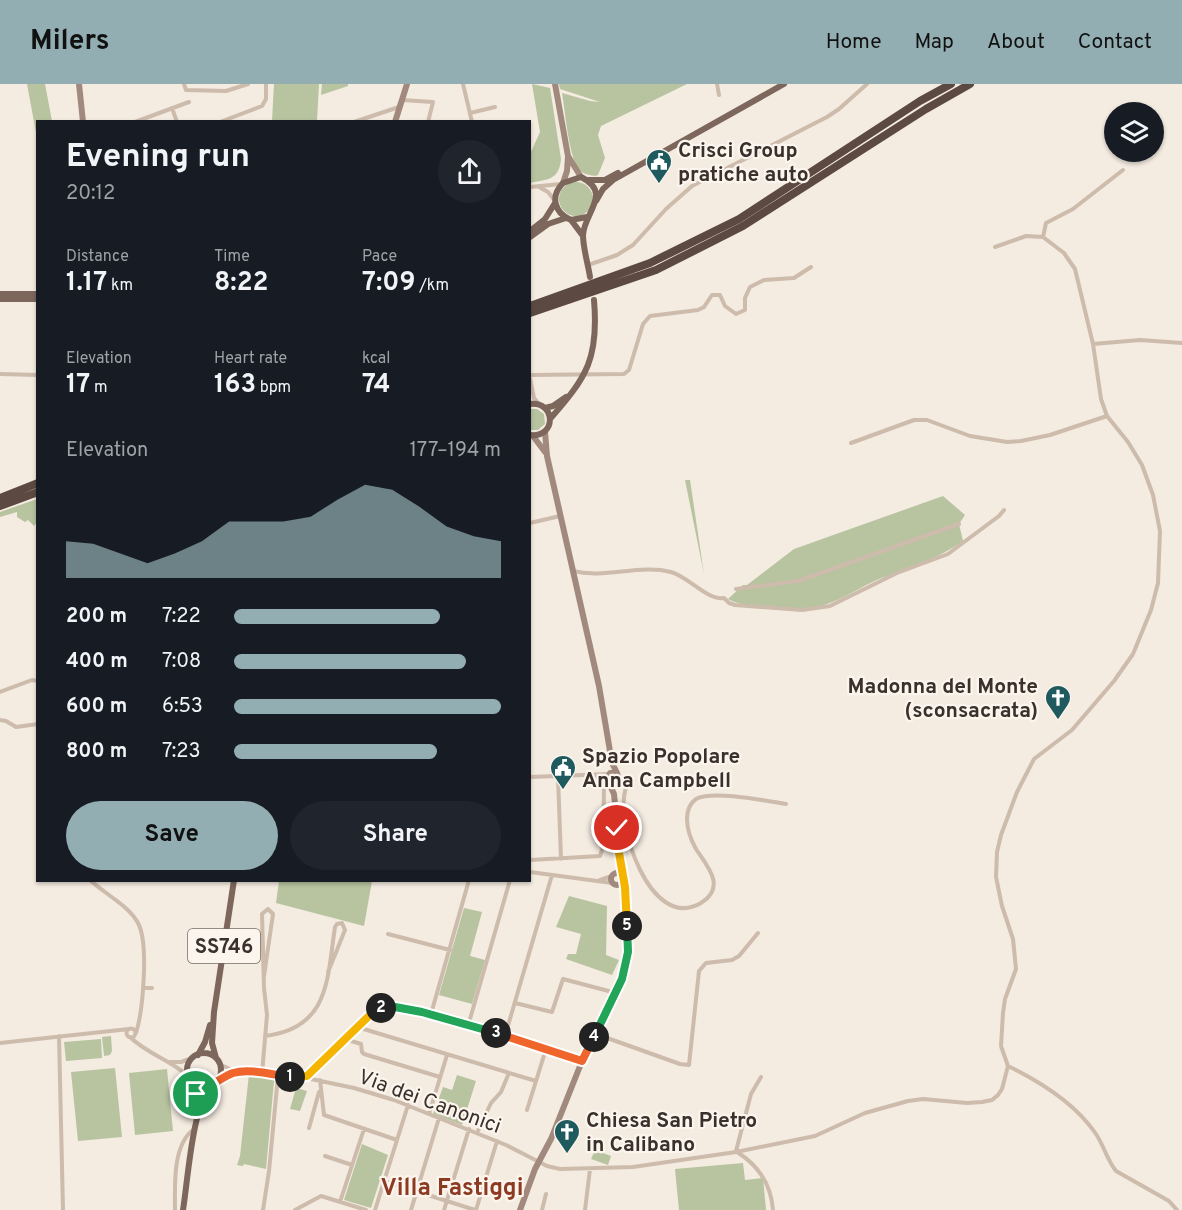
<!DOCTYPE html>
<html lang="en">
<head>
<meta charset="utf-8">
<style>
	body { margin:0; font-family:Overpass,sans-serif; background:#20242c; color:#f1f3f6; height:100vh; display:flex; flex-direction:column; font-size:22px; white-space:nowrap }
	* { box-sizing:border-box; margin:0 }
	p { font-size:20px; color:#9ea1a6 }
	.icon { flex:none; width:33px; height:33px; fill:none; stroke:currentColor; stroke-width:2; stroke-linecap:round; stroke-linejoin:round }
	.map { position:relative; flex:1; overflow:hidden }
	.panel { position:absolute; left:36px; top:36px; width:495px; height:762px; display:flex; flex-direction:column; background:#171b24; border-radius:0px; box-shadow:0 2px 4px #0004 }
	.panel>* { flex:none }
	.buttons { position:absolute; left:1104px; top:18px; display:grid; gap:12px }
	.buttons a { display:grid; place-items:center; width:60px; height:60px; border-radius:50%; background:#171b24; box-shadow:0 2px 4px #0004; font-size:30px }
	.pin { position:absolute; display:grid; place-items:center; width:51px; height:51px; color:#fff; margin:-26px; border:3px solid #fff; border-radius:50%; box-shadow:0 2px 6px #0007 }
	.km { position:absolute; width:30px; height:30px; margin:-15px; border-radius:50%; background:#222; color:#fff; font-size:16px; line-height:30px; text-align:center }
	.round { display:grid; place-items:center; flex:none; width:63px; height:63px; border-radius:32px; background:#20242c }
	.head { display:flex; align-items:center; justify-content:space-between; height:102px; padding:0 30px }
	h1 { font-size:33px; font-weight:700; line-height:45px }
	.metrics { display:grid; grid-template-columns:repeat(3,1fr); gap:9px; height:102px; padding:6px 30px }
	.metrics div { display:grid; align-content:center }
	.metrics b { font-size:26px; font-weight:700 }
	.metrics small { font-size:16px; font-weight:400 }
	.metrics p { font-size:16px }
	.chart { height:168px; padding:12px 30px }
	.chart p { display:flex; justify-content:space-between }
	.chart svg { width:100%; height:108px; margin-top:6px; fill:#92aeb2; opacity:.7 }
	.cta { display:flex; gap:12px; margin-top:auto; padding:12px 30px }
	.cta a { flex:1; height:69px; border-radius:36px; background:#92aeb2; color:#111; font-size:24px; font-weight:700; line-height:69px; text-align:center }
	.cta a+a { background:#20242c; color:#f1f3f6 }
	ul { padding:0 30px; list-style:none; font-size:20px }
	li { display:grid; grid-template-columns:96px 72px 1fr; align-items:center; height:45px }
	li i { height:15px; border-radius:8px; background:#92aeb2 }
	header { display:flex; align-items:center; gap:36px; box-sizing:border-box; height:84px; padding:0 30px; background:#92aeb2; color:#111 }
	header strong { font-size:28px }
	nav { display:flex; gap:33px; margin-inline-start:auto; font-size:21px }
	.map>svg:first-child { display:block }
</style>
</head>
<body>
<header>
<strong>Milers</strong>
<nav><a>Home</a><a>Map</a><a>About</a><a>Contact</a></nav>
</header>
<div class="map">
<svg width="1182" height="1126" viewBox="0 0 1182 1126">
	<rect width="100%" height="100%" fill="#f4ebe1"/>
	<!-- green -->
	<path fill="#b8c4a0" d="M27 0H45L52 37 38 38 37 54Z
		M274 0H319L317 37H272Z
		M322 0H348V2L321 11Z
		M532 0 550 4 561 75C559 97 547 95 530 99V70L540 48Z
		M559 0H687L601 42 598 51 605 74 598 91 595 92C589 91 582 90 578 84 569 72 565 26 562 9L590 17 600 18 560 5Z
		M559 115a17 17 0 1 1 34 0a17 17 0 1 1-34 0Z
		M530 325H537L544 330 545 340 538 346H530Z
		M685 396H690L704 490Z
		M943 412 965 431 959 440 963 457C938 475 908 484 879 495 860 503 844 515 824 521 803 527 746 526 728 515L743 501H747L794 465Z
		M37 415V438L34 442 28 436 25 438 17 433V428L0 433V428Z
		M279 797H372L364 842 276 819Z
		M569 812 607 822 606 871 619 876 612 891 566 875 568 870H576L581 850 556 843Z
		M464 824 482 828 470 872 485 876 472 920 439 911Z
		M111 952 112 967 110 971 104 972 102 953Z
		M101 955 102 974 66 977 64 958Z
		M115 984 122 1053 78 1057 71 988Z
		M167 985 173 1047 135 1051 129 989Z
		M249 990 271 993 274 997 266 1085 244 1080 243 1082 237 1081 240 1072Z
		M457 991 476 997 462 1041 433 1030 443 1003 452 1006Z
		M296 1004 307 1007 300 1027 290 1025Z
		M362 1060 388 1071 371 1124 344 1116Z
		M595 1066 611 1072 608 1081 591 1075Z
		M743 1079 745 1096 763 1094 766 1126H679L675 1085Z"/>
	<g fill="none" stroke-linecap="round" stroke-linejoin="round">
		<!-- street -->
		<path stroke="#cdbbac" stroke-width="4" d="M184 0 186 6 226 7 248 0
			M463 0 472 38
			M717 0 719 11
			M402 16 433 18 428 38
			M172 24 177 38
			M470 29 495 23
			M135 38 189 18
			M220 38 262 22 266 15V0
			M354 38 399 23
			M530 103 561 100
			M539 103 548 108 555 117
			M1043 153 1046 139 1073 125 1123 86
			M588 181 617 171 633 161 666 125 692 102 827 33 839 25 867 0
			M1093 260 1140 256 1182 259
			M0 290 38 291
			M530 291 624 290 629 286 643 240 650 232 698 226 704 223 712 211H720L725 222 736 230 745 226V214L750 203 764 196 794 194 811 183
			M530 295 534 314 539 320
			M851 359 914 336H927L970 352 1007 358 1021 357 1050 351 1107 332
			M530 439 560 432
			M573 487C605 495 639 480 671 488 689 493 708 517 724 514L729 519 735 521 802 526 830 522 897 489 948 470 999 432 1004 426
			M736 505 798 497 959 440
			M0 608 32 596 38 597
			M38 619V625
			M0 636 6 637 16 643 38 640
			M530 693 609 690
			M558 693 561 775
			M620 694 626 704C614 738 650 849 701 819 727 803 707 782 696 765 691 756 687 746 687 735 687 727 689 720 696 715 712 706 767 717 786 720
			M530 776 600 772 603 763 604 703 603 698 595 691
			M530 788 612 799
			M90 796C105 810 129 822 138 839 149 859 143 927 136 949
			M600 796 612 792
			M388 850 450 866
			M143 904H152
			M515 919 552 928 563 895 616 909
			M431 930 469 796
			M468 942 510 796
			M357 943 536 997
			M126.5 949a4.5 4.5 0 1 1 9 0a4.5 4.5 0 1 1-9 0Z
			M596 950 680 980 689 981 699 887 706 879 732 876 739 872 758 849
			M59 952 63 1126
			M265 952C330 944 327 895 335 843L337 840 342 839 345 846 328 888
			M505 952 552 791
			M130 953C147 970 171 976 188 992
			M345 955 361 960 362 968 364 970 440 993
			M0 959 129 945
			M170 978H181L192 974
			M221 981 237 988 302 993 307 992 311 995 354 1004 394 1016 506 1061 547 1082 560 1085 633 1083 736 1068 815 1052 865 1029 908 1017 923 1015 967 1019 982 1018 992 1016 998 1011 1002 1005 1008 982 1001 962 1003 929 1005 915 1016 885 1013 855 1002 822 996 793 997 768 1001 751 1017 708 1034 675 1072 646 1114 597 1133 570 1151 526 1158 499 1160 447 1153 411 1142 381 1128 358 1107 332 1101 315 1093 260 1075 185 1064 169 1043 153 1026 152 995 163
			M1008 982C1041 998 1075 1019 1096 1050 1104 1062 1107 1076 1116 1087L1169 1117 1177 1126
			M262 990 267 931 264 904 262 830 268 825 273 830 264 892
			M307 992 371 930 385 923 422 928 491 947 583 977
			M219 995 237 988
			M320 996 324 1031 397 1056
			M527 1026 546 965
			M429 1030 447 971
			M309 1044 319 1008
			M477 1049 491 1019 501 1008 509 989
			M736 1067 751 1010 761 993
			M737 1068C758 1081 771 1101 773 1126
			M325 1072 352 1081
			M384 1097 475 1126
			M340 1118 364 1045
			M175 1126C175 1102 172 1061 194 1045
			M263 1126 269 1087 278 992
			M295 1126 321 1112 366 1126
			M375 1126 408 1021
			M411 1126 439 1034
			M444 1126 469 1045
			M476 1126 497 1057
			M542 1126 546 1110
			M585 1126 590 1085"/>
		<!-- secondary -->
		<path stroke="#a18a7d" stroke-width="6" d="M79 0 83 38
			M555 0 568 72 581 93
			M395 38 407 0
			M563 99 567 87 568 73
			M545 348 547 372 599 602 612 679 617 689
			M533 352 545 368
			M610 700H615L619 697 617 689H610L607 695 614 710 622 791
			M611 795a6 6 0 1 1 12 0a6 6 0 1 1-12 0Z
			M520 1126 535 1085 551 1055 584 972 622 895 628 868 626 809 623 797"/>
		<!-- primary -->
		<path stroke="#7d675c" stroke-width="6" d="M586 96H605L618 89
			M596 117 603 105 613 96 784 0
			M587 133 571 136C554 129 550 112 563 99L581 93C613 109 584 129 583 151 583 164 588 180 590 193
			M571 136 583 152
			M530 147 545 135 555 119
			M530 153 548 140 566 134
			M0 210H38
			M0 215H38
			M530 320C556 317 557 354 530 351
			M545 324 553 322 566 313
			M550 335C587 293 599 274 594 216
			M187 986a17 17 0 1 1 34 0a17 17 0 1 1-34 0Z
			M198 971 205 958 210 941
			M216 974 212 959 214 928 234 796
			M192 998 196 1010 198 1026
			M183 1126C188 1096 192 1021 212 1001"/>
		<!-- highway -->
		<path stroke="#5c4a42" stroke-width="8" d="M530 222 650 179 739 135 920 17 951 0
			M530 229 656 186 743 142 926 25 970 0
			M0 414 38 399
			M0 422 38 408"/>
	</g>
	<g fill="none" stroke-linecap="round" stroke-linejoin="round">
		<defs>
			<path id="split-1" d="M196 1010 192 997C208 1010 218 994 233 989 250 984 273 991 290 993"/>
			<path id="split-2" d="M290 993 307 992 371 930 381 924"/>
			<path id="split-3" d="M381 924 395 923 422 928 496 949"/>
			<path id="split-4" d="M496 949 582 977 594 953"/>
			<path id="split-5" d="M594 953 622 895 628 868 627 842"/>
			<path id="split-6" d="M617 744 618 763 625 803 627 842"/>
		</defs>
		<!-- split-1 casing -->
		<use href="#split-1" stroke="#fff" stroke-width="12"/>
		<!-- split-2 casing -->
		<use href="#split-2" stroke="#fff" stroke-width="12"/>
		<!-- split-3 casing -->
		<use href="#split-3" stroke="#fff" stroke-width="12"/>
		<!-- split-4 casing -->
		<use href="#split-4" stroke="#fff" stroke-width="12"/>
		<!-- split-5 casing -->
		<use href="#split-5" stroke="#fff" stroke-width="12"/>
		<!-- split-6 casing -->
		<use href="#split-6" stroke="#fff" stroke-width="12"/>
		<!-- split-1 -->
		<use href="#split-1" stroke="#f0652b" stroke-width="8"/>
		<!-- split-2 -->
		<use href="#split-2" stroke="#f5b400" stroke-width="8"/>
		<!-- split-3 -->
		<use href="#split-3" stroke="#22a559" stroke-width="8"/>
		<!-- split-4 -->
		<use href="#split-4" stroke="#f0652b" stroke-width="8"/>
		<!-- split-5 -->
		<use href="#split-5" stroke="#22a559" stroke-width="8"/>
		<!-- split-6 -->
		<use href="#split-6" stroke="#f5b400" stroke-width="8"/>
	</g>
	<!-- icons -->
	<defs>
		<symbol id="civic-pin" viewBox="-11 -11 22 30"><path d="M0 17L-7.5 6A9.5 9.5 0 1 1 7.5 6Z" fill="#1f5a5e" stroke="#fbf5ee"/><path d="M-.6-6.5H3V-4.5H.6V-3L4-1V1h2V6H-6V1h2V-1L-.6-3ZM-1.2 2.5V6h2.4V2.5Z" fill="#fff"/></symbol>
		<symbol id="church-pin" viewBox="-11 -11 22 30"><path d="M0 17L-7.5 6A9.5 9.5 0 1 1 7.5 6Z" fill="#1f5a5e" stroke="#fbf5ee"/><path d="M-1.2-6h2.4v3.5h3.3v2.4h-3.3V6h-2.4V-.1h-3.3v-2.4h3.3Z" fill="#fff"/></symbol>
	</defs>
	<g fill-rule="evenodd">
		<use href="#civic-pin" x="644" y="63" width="30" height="40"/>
		<use href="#church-pin" x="1043" y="599" width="30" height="40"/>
		<use href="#civic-pin" x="548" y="669" width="30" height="40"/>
		<use href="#church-pin" x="552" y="1033" width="30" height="40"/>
	</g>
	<g text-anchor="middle" stroke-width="4.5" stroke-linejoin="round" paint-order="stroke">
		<!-- shield labels -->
		<rect fill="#fbf5ee" stroke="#756b66" stroke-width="1.5" x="188" y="845" width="72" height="34" rx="4.5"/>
		<g font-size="20" font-weight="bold" fill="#3b302b">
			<text x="224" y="869">SS746</text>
		</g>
		<!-- poi labels -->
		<g font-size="21" font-weight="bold" fill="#3b302b" stroke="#fbf5ee" text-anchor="start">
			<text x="678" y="73">Crisci Group<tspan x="678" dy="24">pratiche auto</tspan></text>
			<text x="1038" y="609" text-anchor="end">Madonna del Monte<tspan x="1038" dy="24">(sconsacrata)</tspan></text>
			<text x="582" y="679">Spazio Popolare<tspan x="582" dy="24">Anna Campbell</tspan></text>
			<text x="586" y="1043">Chiesa San Pietro<tspan x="586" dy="24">in Calibano</tspan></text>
		</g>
		<!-- street labels -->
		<g font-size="21" fill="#3b302b" stroke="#fbf5ee">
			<text transform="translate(430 1017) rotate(20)" y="7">Via dei Canonici</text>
		</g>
		<!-- quarter labels -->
		<g font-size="24" font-weight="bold" fill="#8c3b22" stroke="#fbf5ee">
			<text x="452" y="1111">Villa Fastiggi</text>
		</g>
	</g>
</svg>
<div class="buttons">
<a><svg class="icon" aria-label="layers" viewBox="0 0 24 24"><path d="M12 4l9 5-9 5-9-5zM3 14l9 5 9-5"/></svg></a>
</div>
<div class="pin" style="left:196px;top:1010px;background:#1e9e55"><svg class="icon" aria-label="arrive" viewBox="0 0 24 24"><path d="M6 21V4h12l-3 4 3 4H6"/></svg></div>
<div class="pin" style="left:617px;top:744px;background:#d93025"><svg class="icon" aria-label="check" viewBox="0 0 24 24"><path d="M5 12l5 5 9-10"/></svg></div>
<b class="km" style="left:290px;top:993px">1</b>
<b class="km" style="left:381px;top:924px">2</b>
<b class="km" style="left:496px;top:949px">3</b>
<b class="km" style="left:594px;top:953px">4</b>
<b class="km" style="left:627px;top:842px">5</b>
<section class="panel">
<div class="head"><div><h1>Evening run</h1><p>20:12</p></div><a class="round"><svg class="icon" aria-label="share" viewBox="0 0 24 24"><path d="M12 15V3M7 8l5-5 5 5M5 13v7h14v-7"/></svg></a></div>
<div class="metrics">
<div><p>Distance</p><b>1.17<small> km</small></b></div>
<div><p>Time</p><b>8:22</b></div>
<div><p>Pace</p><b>7:09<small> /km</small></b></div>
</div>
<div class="metrics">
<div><p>Elevation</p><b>17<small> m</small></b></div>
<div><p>Heart rate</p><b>163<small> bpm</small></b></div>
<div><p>kcal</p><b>74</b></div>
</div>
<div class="chart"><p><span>Elevation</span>177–194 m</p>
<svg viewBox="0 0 160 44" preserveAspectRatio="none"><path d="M0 44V29L10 30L20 34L30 38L40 34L50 29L60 21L70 21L80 21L90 19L100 12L110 6L120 8L130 15L140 23L150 27L160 29V44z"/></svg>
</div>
<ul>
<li><b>200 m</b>7:22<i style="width:77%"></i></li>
<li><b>400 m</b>7:08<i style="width:87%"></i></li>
<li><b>600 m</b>6:53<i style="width:100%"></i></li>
<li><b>800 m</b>7:23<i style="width:76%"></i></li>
</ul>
<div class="cta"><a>Save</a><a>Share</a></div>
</section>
</div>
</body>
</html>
